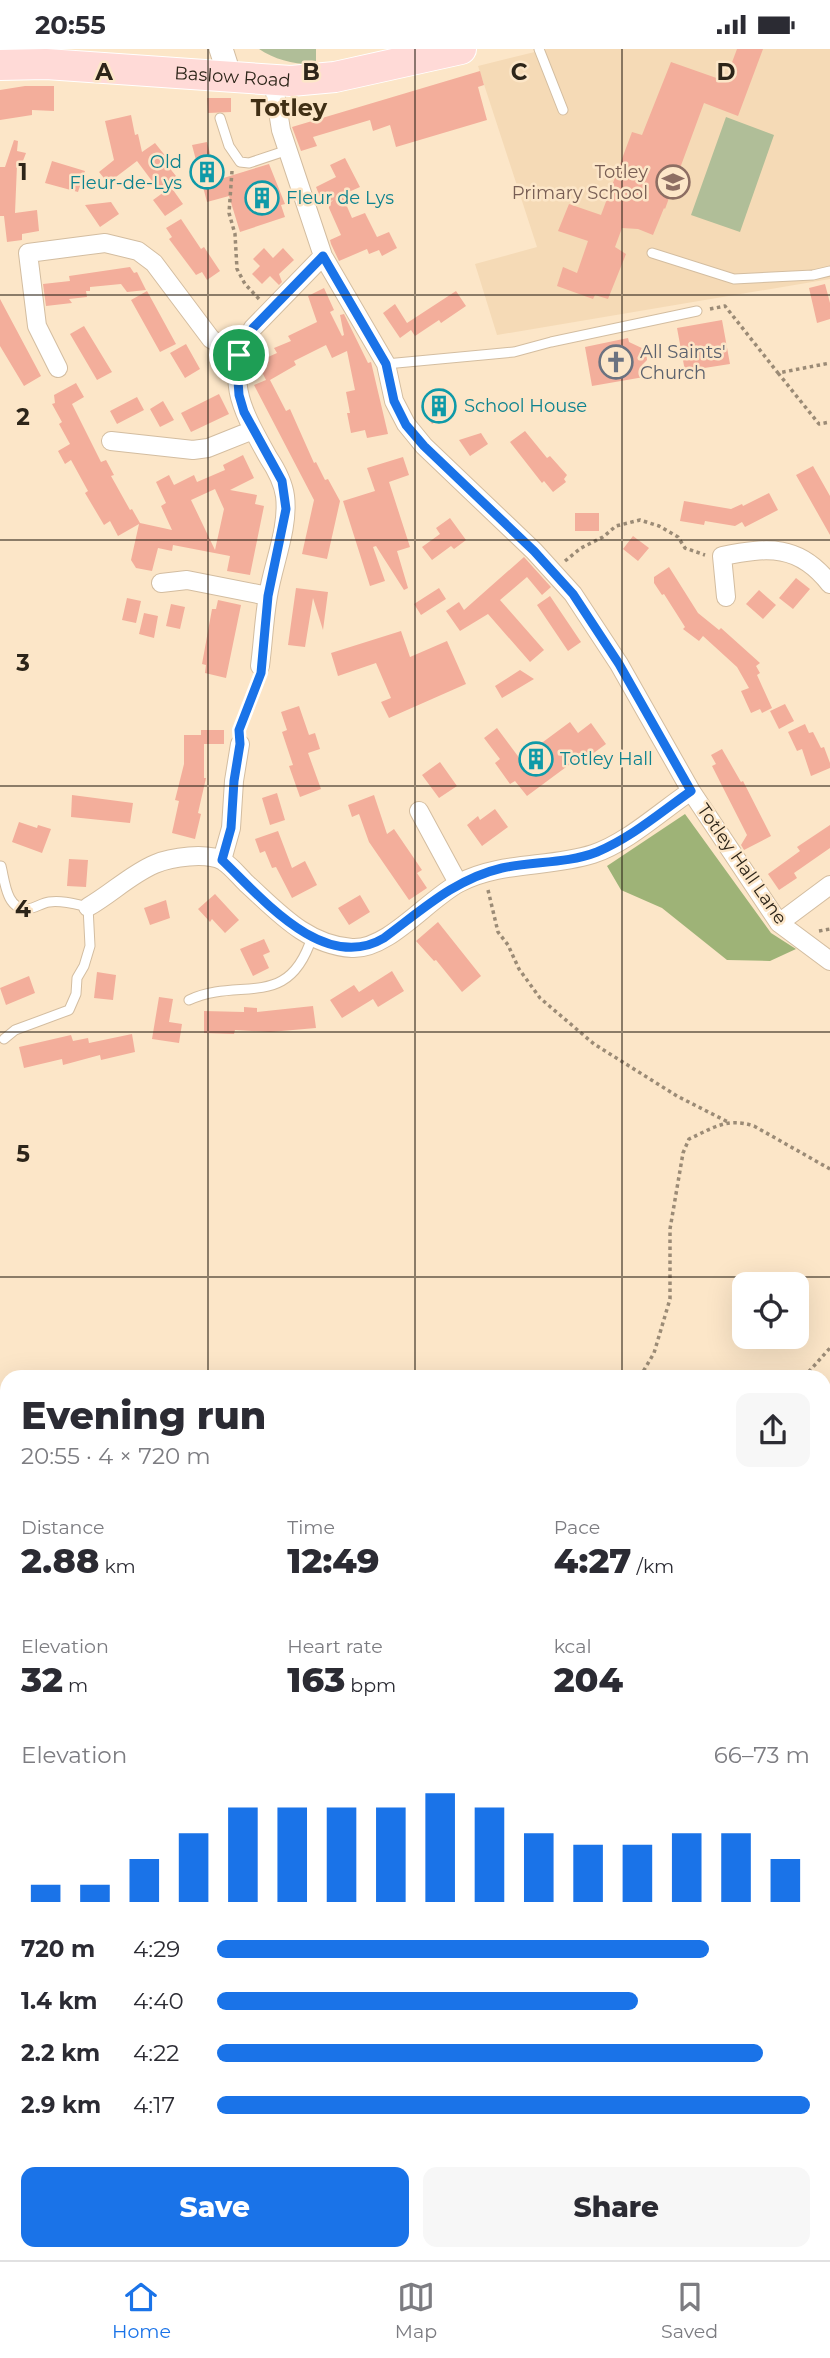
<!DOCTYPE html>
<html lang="en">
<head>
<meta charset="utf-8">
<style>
	body { margin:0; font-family:Montserrat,sans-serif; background:#f7f7f7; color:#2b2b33; height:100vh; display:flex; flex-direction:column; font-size:26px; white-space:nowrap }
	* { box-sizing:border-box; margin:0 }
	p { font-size:23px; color:#7c7c81 }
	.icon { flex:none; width:38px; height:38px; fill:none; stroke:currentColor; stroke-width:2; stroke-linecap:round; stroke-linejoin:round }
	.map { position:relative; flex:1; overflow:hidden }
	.details { position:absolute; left:0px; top:1321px; width:831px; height:891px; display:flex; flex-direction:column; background:#fff; border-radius:21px 21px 0 0; box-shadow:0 7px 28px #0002 }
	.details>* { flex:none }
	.tools { position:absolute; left:732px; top:1223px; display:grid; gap:14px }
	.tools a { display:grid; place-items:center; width:77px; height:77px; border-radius:14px; background:#fff; box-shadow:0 7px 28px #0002; font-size:35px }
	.pin { position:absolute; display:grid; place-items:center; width:60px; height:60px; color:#fff; margin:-30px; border:4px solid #fff; border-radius:50%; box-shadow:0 2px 7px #0007 }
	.round { display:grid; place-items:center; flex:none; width:74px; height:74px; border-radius:14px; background:#f7f7f7 }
	.headline { display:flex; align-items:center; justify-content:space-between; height:119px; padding:0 21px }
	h1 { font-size:38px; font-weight:800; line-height:52px }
	.stats { display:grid; grid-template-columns:repeat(3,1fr); gap:10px; height:119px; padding:7px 21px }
	.stats div { display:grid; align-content:center }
	.stats b { font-size:35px; font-weight:800 }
	.stats small { font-size:19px; font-weight:400 }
	.stats p { font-size:19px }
	.chart { height:196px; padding:14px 21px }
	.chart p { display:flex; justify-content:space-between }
	.chart svg { width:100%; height:126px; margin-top:7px; stroke:#1a73e8; stroke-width:6 }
	.button { display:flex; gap:14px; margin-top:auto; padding:14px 21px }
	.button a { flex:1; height:80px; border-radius:14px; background:#1a73e8; color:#fff; font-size:28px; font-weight:800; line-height:80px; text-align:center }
	.button a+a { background:#f7f7f7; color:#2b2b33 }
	ul { padding:0 21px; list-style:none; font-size:23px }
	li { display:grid; grid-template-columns:112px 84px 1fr; align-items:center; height:52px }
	li i { height:18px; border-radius:9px; background:#1a73e8 }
	.status { display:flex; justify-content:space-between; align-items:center; height:49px; padding:0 35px; background:#fff; direction:ltr }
	.status svg { height:19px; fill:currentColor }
	.menu { display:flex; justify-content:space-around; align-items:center; height:98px; border-top:2px solid #e1e1e2; background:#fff; font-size:19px; color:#7c7c81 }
	.menu a { display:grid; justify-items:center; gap:4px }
	.menu .on { color:#1a73e8 }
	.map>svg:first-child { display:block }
</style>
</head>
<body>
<div class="status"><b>20:55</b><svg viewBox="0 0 49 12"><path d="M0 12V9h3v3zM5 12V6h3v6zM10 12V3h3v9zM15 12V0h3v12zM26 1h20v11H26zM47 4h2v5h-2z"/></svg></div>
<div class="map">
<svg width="830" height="2211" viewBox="0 0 830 2211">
	<rect width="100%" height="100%" fill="#fce6c8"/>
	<!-- built -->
	<path fill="#f5dab6" d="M547 0H830V230L497 286 475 215 537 198 478 17Z"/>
	<!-- green -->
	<path fill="#b0be98" d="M259 0H316V15C296 16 275 11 259 0Z
		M726 68 774 86 740 183 691 166Z"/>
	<!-- forest -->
	<path fill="#9eb377" d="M685 765 771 884 796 900 770 912 727 911 662 859 621 841 607 817Z
		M830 1860V2045L824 2043V1947L827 1925 824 1874Z"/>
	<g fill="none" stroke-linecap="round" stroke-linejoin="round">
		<!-- stream -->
		<path stroke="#63b8c9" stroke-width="5" d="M0 1966 7 1967
			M824 2030H830"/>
	</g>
	<!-- building -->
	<path fill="#f3ae9b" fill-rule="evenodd" d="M737 0H763L738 67 704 54 665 160 664 159 653 186 638 180 622 179 615 198 626 205 608 250 595 246 593 250 557 237 563 218 577 224 588 192 558 182 569 155 601 166 632 83 642 86 671 13 725 32Z
		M480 22 484 36 478 38 487 71 396 98 390 76 373 82 370 71 313 88 317 97 301 102 292 78Z
		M25 37H54V62L32 61V66L0 71V41Z
		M207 49H231V63L208 64Z
		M131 66 135 86 138 85 142 103 155 94 167 109 164 112 176 127 158 140 137 112 108 134 99 123 114 111 105 72Z
		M14 91 18 92 17 102 26 104 21 117 17 116 15 164 37 161 39 182 22 185V191L7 193 4 167H0V118H5Z
		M207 93 217 131 269 115 285 155 281 156 285 168 240 183 229 147 207 153 192 96Z
		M345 109 360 138 342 146 352 169 365 164 377 188 389 183 397 199 382 207 379 201 369 205 367 200 339 212 331 195 330 191 341 186 329 159V155L333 151 323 155 316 138 336 128 330 116Z
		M52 112 85 122 78 143 45 134Z
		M171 138 183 155 165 167 153 151Z
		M111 153 119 165 100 178 85 156Z
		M181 170 201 200 204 198 220 222 207 231 202 223 196 226 169 190 172 188 166 179Z
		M264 199 273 209 283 199 294 211 279 225 282 233 279 236 270 227 262 235 252 225 260 217 253 210Z
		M130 218 134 224 137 223 146 241 127 243 121 235 90 238V242H86L87 248 69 250 72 254 46 257 43 235 70 232 69 227Z
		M825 235 830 254V270L817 274 809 239Z
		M324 239 334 261 330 263 342 287 344 286 340 266 344 265 368 314 371 313 388 385 367 389 365 381 351 384 347 364H350L346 343 355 341 347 302 332 309 326 296 294 312 296 316 270 331 286 362 290 360 314 414 316 413 325 431 328 430 340 452 327 510 302 505 314 451 254 336 266 331 257 313 277 304 274 299 291 292 288 287 317 273 308 247Z
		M147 242 176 295 160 303 131 251Z
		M456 242 466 257 441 274 439 271 415 287 411 281 400 289 383 264 395 255 407 274Z
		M0 250 41 327 24 337 0 297Z
		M722 271 730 315 685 322 677 279Z
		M84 277 112 323 97 331 70 285Z
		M628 289 629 293 646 301 647 311 642 316 644 328 592 337 585 298Z
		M186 295 200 320 185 329 170 304Z
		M76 334 84 348 72 355 101 413 106 411 114 426 111 427 130 461 132 460 140 474 172 481 161 457 166 454 156 433 169 426 174 436 194 426 197 433 225 421 223 416 243 406 254 429 230 441 257 446 255 455 264 457 250 526 227 522 230 507 173 496 172 502 158 499 152 522 136 519 131 511 139 475 118 487 110 472 104 476 85 444 88 442 71 411 65 415 58 402 70 395 59 375 62 373 52 355 55 354 54 346ZM215 440 224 460 215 501 191 451Z
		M444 339 456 360 432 375 421 358 426 355 424 352Z
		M219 345 229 365 191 383 181 364Z
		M137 348 144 361 117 375 110 362Z
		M163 352 174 371 160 378 150 360Z
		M525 382 547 409 550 407 567 426 564 430 566 433 553 443 544 432 542 434 510 393Z
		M481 384 488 395 470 407 459 391Z
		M403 408 409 426 389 433 410 498 397 502 408 539 404 541 376 497 373 498 385 532 370 537 343 452 375 442 367 419Z
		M813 417 830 447V486L796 426Z
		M769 444 778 461 745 478 742 473 735 477 705 472 704 476 680 472 684 452 731 460 742 455 743 457Z
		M575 464H599V482H575Z
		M450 469 466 491 454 500 451 497 432 511 422 498 440 485 436 479Z
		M633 487 649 499 638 512 623 500Z
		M524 508 551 538 542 546 527 528 500 551 544 601 530 613 488 565 460 582 446 562 459 553 464 561Z
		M669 518 698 564 719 581 721 579 760 614 756 617 760 624 757 626 772 659 762 664 760 660 751 664 741 642 749 639 737 618 703 587 699 592 683 580 685 578 664 545 662 546 654 534V528Z
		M796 529 810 540 793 560 779 549Z
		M296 539 328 543 323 581 313 549 305 598 288 596Z
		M439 539 446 550 421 566 414 555Z
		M759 541 776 556 763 570 746 555Z
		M550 547 581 593 568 602 537 556Z
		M127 549 141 552 136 574 122 571Z
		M218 551 241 556 226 629 205 624 206 616 202 615 212 560H216Z
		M171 555 185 558 180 580 166 577Z
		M144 564 158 567 154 589 139 585Z
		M401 582 410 608 447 592 466 635 389 669 381 653 391 649 376 614 338 627 331 604Z
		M520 621 534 630 502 649 495 637Z
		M785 655 794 672 779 680 770 662Z
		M299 657 309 686 315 684 320 700 308 704 321 740 300 748 289 717 293 716 282 683 287 681 281 663Z
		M570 673 578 684 591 674 606 695 584 711 581 707 527 747 515 732 510 735 495 714 500 710 484 689 497 679 520 710Z
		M805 675 809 684 813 683 821 699 824 698 830 714V719L811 727 802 700 797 702 788 683Z
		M201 681H224V695H204V729H206L198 764 201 765 195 790 172 784 179 752 175 751 184 715V686H201Z
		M722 700 741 733 743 732 771 787 744 801 741 796 747 786 712 717 716 715 711 706Z
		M440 713 457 737 439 749 422 726Z
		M277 744 285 771 270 776 262 749Z
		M72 746 133 754 130 774 71 768Z
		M374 746 387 785 394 780 422 821 417 824 427 839 409 851 369 793 359 765 352 768 348 756Z
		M495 760 508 778 482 797 467 776 478 767 480 771Z
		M19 773 37 779 38 776 51 780 42 804 12 793Z
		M830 776V799L794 824 797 829 779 841 768 825 800 802 797 798Z
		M278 782 292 819 305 812 317 836 292 849 276 818 272 819 265 802 260 804 255 790Z
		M69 810 88 811 86 838 67 837Z
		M215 845 239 871 225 884 212 870 210 873 198 860Z
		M360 846 370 863 349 876 338 859Z
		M166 851 170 869 150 876 144 859Z
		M438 873 481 927 462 943 436 911 434 912 416 892Z
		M264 890 270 903 263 906 269 919 253 927 240 900Z
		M392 922 404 942 378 958 373 950 342 969 330 951 354 936 359 943Z
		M97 923 116 926 113 951 94 949Z
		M29 927 35 944 6 956 0 939Z
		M159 948 173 950 169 973 182 975 179 994 152 990Z
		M313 957 316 979 270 983 235 981 234 985 204 984V962L244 963V958L257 959V963Z
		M132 985 135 1003 101 1011 100 1006 63 1016 62 1010 24 1019 19 998 71 986 73 992 88 989 89 994Z"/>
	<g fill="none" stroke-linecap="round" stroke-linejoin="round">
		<defs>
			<path id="service" d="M539 0 563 61
				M220 69 229 97 240 113 249 114 288 101
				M652 204 734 230 813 226 830 222
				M386 315 514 303 551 293 697 262
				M1 817C5 832 6 861 28 860 35 859 42 854 49 853 62 851 75 855 88 858L90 897 84 917 77 929 76 945 69 961 15 981 4 990
				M189 951C241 927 288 963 312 888"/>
			<path id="minor" d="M273 31 281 81 323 207 386 315 394 352 406 375 424 397 534 502 573 545 619 615 691 742 779 874 830 912
				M58 319 37 277 28 204 105 194 138 202 154 214 211 290 239 306
				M111 392 193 401 208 399 253 381
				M161 534 187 531 268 547
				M726 548 722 507C768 498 799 495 830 535
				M260 617C263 594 264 570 268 547 273 515 289 479 285 447 283 432 276 420 268 408 242 361 222 329 253 279L323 207
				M419 762 458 834
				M222 811 231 779 234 732 240 695
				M88 858C111 845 131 825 155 815 171 808 207 803 223 812 231 817 239 827 246 834 277 862 306 896 352 899 388 901 427 851 459 834 501 812 549 819 593 805 627 794 661 762 691 742
				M779 874 830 836"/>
			<path id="tertiary" d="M221 0 230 28"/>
			<g id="primary">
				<path id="s1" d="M0 16 46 15 291 32 335 28 461 0"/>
			</g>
		</defs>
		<!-- service casing -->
		<use href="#service" stroke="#d3bda0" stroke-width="11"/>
		<!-- minor casing -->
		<use href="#minor" stroke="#d3bda0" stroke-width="20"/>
		<!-- tertiary casing -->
		<use href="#tertiary" stroke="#d3bda0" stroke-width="25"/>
		<!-- primary casing -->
		<use href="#primary" stroke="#fff" stroke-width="32"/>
		<!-- path -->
		<path stroke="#9b8b76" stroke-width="3.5" stroke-dasharray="3.5 3.5" stroke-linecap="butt" d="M232 122 229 164 235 185 237 220 245 235 259 250
			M710 260 725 257 778 324 830 314
			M778 324 819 375 830 373
			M565 512 581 499 603 488 616 477 640 471 659 477 678 488 685 499 705 506
			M240 680 251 647 258 637 257 632
			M488 841 498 883 508 896 519 920 540 949 594 995 677 1047 728 1073
			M819 882 830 880
			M640 1328 654 1304 670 1250V1180L683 1104 689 1090C713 1079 727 1068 754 1077L830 1120
			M804 1328 830 1299
			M0 1682 7 1691
			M0 1877 7 1874
			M245 2205 246 2211
			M737 2205 740 2211"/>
		<!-- service -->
		<use href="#service" stroke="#fff" stroke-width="9"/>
		<!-- minor -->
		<use href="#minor" stroke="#fff" stroke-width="18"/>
		<!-- tertiary -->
		<use href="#tertiary" stroke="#fff" stroke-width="23"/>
		<!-- primary -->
		<use href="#primary" stroke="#ffdad7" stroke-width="30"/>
	</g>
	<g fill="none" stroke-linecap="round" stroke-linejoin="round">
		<defs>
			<path id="route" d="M323 207 386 315 394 352 406 376 424 397 534 502 573 545 619 615 691 742C661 763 631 789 597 803 566 815 533 812 502 819 455 830 422 861 384 889 324 925 261 848 222 811L231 779 234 732 240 695 239 681 261 624 268 547 286 460 282 432 244 363 239 346 237 317 246 291 253 279Z"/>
		</defs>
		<!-- route casing -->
		<use href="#route" stroke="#fff" stroke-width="14"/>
		<!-- route -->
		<use href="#route" stroke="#1a73e8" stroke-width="9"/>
	</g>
	<!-- grid -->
	<path fill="none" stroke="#2d2519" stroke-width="2" stroke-opacity="0.55" d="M208 0V1328M415 0V1328M622 0V1328M0 246H830M0 491H830M0 737H830M0 983H830M0 1228H830M0 1474H7M824 1474H830M0 1720H7M824 1720H830M0 1965H7M824 1965H830M208 2205V2211M415 2205V2211M622 2205V2211"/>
	<!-- icons -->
	<defs>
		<symbol id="building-ring" viewBox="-11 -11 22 22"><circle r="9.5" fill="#fce6c8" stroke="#0f9aa8" stroke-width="1.5"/><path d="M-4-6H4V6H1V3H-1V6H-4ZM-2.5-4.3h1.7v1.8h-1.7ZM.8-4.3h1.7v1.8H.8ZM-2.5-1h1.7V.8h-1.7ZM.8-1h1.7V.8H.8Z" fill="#0f9aa8"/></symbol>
		<symbol id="school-ring" viewBox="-11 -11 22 22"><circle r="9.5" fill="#fce6c8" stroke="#8d6e63" stroke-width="1.5"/><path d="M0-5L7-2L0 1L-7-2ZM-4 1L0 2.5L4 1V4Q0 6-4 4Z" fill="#8d6e63"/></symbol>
		<symbol id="church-ring" viewBox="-11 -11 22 22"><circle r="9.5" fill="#fce6c8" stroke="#6b7280" stroke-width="1.5"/><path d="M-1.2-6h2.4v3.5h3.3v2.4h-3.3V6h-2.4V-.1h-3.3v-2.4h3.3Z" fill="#6b7280"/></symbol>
	</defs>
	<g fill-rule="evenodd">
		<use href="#building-ring" x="188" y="104" width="38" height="38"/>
		<use href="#school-ring" x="654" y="114" width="38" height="38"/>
		<use href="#building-ring" x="243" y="130" width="38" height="38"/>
		<use href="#church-ring" x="597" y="294" width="38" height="38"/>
		<use href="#building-ring" x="420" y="338" width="38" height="38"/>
		<use href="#building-ring" x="517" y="691" width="38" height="38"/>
	</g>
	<g text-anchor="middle" stroke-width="5" stroke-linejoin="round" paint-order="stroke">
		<!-- street labels -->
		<g font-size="18" fill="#2d2519" stroke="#fce6c8">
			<text dy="6" stroke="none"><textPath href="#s1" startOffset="233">Baslow Road</textPath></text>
			<text transform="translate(742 815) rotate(55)" y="6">Totley Hall Lane</text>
		</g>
		<!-- culture labels -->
		<g font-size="18" fill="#0d838f" stroke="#fce6c8" text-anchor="start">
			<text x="182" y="119" text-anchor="end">Old<tspan x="182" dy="21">Fleur-de-Lys</tspan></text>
			<text x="286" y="155">Fleur de Lys</text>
			<text x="464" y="363">School House</text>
			<text x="560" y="716">Totley Hall</text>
		</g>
		<!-- education labels -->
		<g font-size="18" fill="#785e54" stroke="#fce6c8" text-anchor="end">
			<text x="648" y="129">Totley<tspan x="648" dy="21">Primary School</tspan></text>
		</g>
		<!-- worship labels -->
		<g font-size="18" fill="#5b616d" stroke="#fce6c8" text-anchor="start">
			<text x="640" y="309">All Saints'<tspan x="640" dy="21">Church</tspan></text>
		</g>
		<!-- district labels -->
		<g font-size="24" font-weight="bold" fill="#402f15" stroke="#fce6c8">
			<text x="289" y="67">Totley</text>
		</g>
	</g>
	<g font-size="23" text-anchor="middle" font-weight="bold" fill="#2d2519" stroke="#fce6c8" stroke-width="5" stroke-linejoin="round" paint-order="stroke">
		<text x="104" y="31">A</text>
		<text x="311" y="31">B</text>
		<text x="519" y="31">C</text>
		<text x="726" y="31">D</text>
		<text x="23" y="131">1</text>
		<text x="23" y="376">2</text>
		<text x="23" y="622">3</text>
		<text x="23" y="868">4</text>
		<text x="23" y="1113">5</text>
	</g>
</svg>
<div class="tools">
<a><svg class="icon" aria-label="locate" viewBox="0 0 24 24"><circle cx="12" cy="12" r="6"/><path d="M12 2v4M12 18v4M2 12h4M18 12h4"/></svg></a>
</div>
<div class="pin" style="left:239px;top:306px;background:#1e9e55"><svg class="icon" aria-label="arrive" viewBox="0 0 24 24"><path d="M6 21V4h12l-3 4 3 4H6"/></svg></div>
<section class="details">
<div class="headline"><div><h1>Evening run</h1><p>20:55 · 4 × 720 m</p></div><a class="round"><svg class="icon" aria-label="share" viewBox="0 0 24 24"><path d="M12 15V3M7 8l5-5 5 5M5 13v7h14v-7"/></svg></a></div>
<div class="stats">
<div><p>Distance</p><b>2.88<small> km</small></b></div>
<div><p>Time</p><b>12:49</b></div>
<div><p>Pace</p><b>4:27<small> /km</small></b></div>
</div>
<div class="stats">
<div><p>Elevation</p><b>32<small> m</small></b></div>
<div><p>Heart rate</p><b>163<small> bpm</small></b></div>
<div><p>kcal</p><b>204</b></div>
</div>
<div class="chart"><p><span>Elevation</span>66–73 m</p>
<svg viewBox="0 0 160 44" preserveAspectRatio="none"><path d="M5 44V38M15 44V38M25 44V29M35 44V20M45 44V11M55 44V11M65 44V11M75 44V11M85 44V6M95 44V11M105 44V20M115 44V24M125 44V24M135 44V20M145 44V20M155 44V29"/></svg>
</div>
<ul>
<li><b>720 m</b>4:29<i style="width:83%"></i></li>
<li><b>1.4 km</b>4:40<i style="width:71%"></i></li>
<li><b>2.2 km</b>4:22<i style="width:92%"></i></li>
<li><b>2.9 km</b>4:17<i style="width:100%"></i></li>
</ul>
<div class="button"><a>Save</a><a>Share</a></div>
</section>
</div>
<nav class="menu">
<a class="on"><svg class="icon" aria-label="home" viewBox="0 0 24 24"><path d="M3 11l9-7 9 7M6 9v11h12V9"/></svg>Home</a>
<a><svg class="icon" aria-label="map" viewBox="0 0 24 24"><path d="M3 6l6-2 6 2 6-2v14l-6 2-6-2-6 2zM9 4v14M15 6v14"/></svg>Map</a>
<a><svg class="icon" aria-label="saved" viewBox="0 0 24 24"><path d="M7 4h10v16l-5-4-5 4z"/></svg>Saved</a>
</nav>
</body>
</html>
